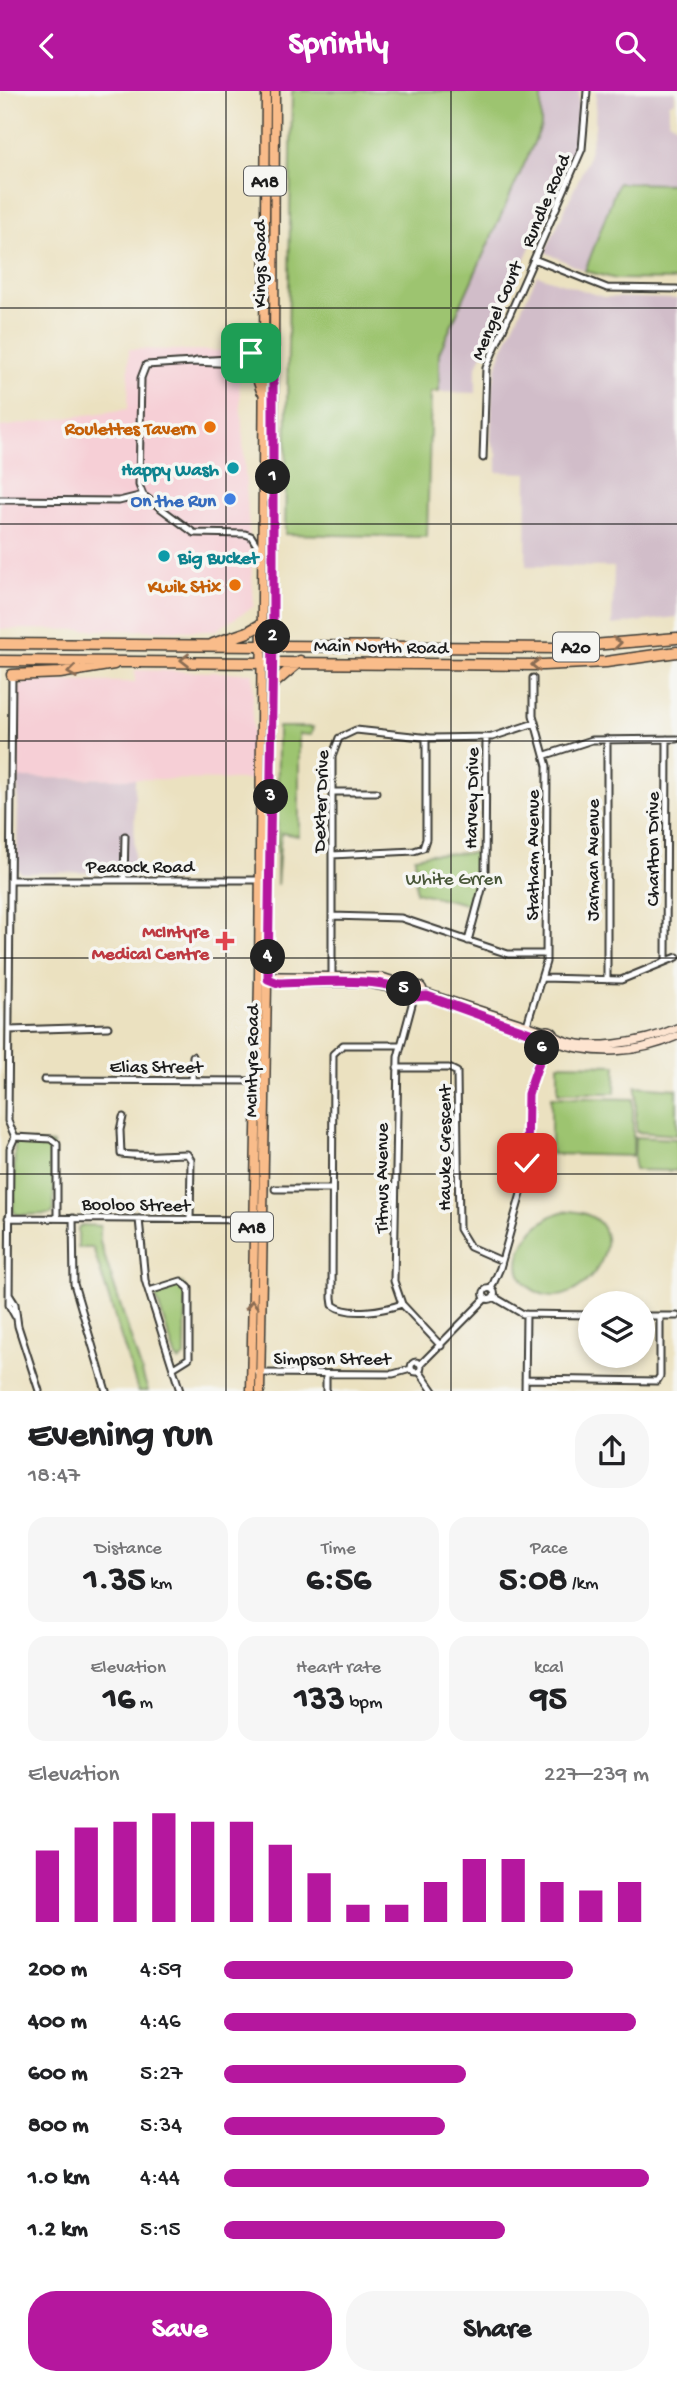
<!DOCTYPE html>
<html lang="en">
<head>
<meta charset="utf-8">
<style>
	body { margin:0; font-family:"Gochi Hand",sans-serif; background:#f6f6f6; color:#202124; height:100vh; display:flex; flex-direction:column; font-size:26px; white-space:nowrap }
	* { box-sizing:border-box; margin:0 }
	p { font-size:23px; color:#757577 }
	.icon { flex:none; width:38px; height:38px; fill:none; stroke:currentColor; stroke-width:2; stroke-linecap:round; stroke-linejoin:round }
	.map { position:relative; height:1300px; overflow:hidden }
	.sheet { display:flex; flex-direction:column; background:#fff; flex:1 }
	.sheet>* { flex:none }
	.buttons { position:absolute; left:578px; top:1200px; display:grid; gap:14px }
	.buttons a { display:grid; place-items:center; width:77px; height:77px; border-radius:50%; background:#fff; box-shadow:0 4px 10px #0003; font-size:35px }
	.pin { position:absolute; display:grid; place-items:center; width:60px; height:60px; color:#fff; margin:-30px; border-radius:14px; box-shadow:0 4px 10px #0006 }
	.km { position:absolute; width:35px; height:35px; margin:-18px; border-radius:50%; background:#222; color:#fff; font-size:19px; line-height:35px; text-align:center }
	.round { display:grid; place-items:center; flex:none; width:74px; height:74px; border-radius:28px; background:#f6f6f6 }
	.summary { display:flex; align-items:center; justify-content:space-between; height:119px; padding:0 28px }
	h1 { font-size:38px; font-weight:700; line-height:52px }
	.figures { display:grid; grid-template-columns:repeat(3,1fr); gap:10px; height:119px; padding:7px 28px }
	.figures div { display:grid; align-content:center; border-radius:18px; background:#f6f6f6; text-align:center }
	.figures b { font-size:35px; font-weight:700 }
	.figures small { font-size:19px; font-weight:400 }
	.figures p { font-size:19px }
	.chart { height:196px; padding:14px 28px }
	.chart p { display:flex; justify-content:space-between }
	.chart svg { width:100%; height:126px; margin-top:7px; stroke:#b5179e; stroke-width:6 }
	.cta { display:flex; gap:14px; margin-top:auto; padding:14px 28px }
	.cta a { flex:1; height:80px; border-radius:28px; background:#b5179e; color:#fff; font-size:28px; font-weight:700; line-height:80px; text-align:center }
	.cta a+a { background:#f6f6f6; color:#202124 }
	ul { padding:0 28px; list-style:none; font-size:23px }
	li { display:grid; grid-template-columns:112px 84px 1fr; align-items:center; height:52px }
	li i { height:18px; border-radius:9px; background:#b5179e }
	header { display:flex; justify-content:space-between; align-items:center; height:91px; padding:0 28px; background:#b5179e; color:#fff; font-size:32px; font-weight:700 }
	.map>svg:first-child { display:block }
</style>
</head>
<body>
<header><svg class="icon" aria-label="back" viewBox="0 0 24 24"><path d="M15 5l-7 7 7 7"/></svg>Sprintly<svg class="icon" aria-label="search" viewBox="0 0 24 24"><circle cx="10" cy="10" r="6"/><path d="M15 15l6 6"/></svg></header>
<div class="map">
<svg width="677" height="1300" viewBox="0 0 677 1300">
	<rect width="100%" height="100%" fill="#f6f6f2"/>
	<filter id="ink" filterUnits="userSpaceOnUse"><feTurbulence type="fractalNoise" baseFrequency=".0143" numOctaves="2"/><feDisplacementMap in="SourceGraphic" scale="14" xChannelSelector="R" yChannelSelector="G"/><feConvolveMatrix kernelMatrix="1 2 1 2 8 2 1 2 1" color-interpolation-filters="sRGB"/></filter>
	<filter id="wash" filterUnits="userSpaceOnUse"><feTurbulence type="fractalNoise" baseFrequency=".00686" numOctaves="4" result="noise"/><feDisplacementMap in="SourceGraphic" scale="28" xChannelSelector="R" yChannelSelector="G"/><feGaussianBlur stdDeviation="1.57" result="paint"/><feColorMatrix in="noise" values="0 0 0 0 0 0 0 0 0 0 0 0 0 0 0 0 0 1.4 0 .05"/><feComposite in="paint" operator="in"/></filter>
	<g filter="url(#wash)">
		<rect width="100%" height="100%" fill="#ebe1c0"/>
		<!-- built -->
		<path fill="#f6cfd6" d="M129 258 237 260 254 515 215 540 0 538V336L128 318Z
			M135 579 253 582 252 689 18 687V603L19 597 27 590 135 591Z"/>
		<!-- industrial -->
		<path fill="#d1bdc9" d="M541 0H579L577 47 572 62 476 277V302L439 301V262L541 36Z
			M596 0H675V9L669 13V30L677 35V93H618L585 180 545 161 587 70 595 37Z
			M537 184 603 206 677 208V526L612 534 614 476 526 475 527 382 497 381V362L491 350 492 297 499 266Z
			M18 687 135 688 134 781 21 782 17 777Z"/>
		<!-- green -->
		<path fill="#9dc46f" stroke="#5c7046" stroke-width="2" d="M292 0H541V36L439 262V301H431L427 446 285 443Z
			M618 92 677 93V189L616 188 585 180Z
			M278 636H313L311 644 299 643V745L281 742 277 794Z
			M479 762 474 815 416 801 415 766 429 763Z
			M558 973 616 974 615 1002H558Z
			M636 995 677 998V1044L636 1041Z
			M551 1006 633 1008V1065L551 1063Z
			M635 1046 677 1048V1080L634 1079Z
			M15 1050 53 1053 54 1120 51 1123 18 1124 13 1120Z
			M565 1120C647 1121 589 1224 539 1202 495 1182 529 1128 565 1120Z
			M82 1134 100 1135V1151L148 1300H138L93 1157H78V1137Z
			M182 1192 186 1197 185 1266 179 1270 176 1267 155 1203Z"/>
	</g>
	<g filter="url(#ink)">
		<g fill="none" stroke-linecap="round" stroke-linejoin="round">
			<defs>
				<path id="street" d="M587 0 582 58 534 168 607 197 677 198
					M238 268 266 269
					M196 270 228 268
					M483 367 486 277 534 168
					M143 404 139 394 141 287 146 274 193 271 264 274 273 271
					M0 409 119 410 143 404 194 442 245 443 251 445 261 461
					M12 584 8 1030 15 1046
					M546 664 592 649 677 648
					M332 701H376
					M332 764 414 760 423 757 426 748V646
					M10 789H263
					M124 789 125 745
					M332 825 401 827 508 863H546
					M468 850 485 787 486 647
					M666 868 667 648
					M543 887 621 889 677 866
					M332 888V666L339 647 356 639 431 647 492 646 535 632
					M607 889V648
					M414 906 398 966 394 1190 402 1213 441 1255
					M526 937 546 871 547 675 533 624V587
					M9 939 108 936
					M399 954H343L333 963 332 1207 333 1214C349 1226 385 1219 402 1213
					M541 965 547 952
					M397 977H449L457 981 459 1138 470 1156 502 1170
					M44 989 260 990
					M192 990 193 965
					M123 1026 120 1039 121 1063C144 1066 164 1063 187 1063L191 1069 190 1129
					M15 1046 10 1057 9 1214 15 1225
					M15 1046 51 1048 57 1053V1127
					M275 1098H332
					M8 1127 262 1129
					M73 1127 74 1193 106 1300
					M139 1128 145 1189 180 1300
					M483.5 1203a5.5 5.5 0 1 1 11 0a5.5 5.5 0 1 1-11 0Z
					M491 1198 500 1177 524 1092 527 1066 528 1003 543 950
					M149 1200 181 1190 189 1197V1267L173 1277
					M10 1205 15 1213 18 1235 39 1300
					M494 1206 523 1223 590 1224
					M642 1225H677
					M411 1276a5 5 0 1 1 10 0a5 5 0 1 1-10 0Z
					M421 1273 486 1207
					M419 1280 433 1300
					M258 1282 393 1283 411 1278
					M525 1288 657 1290 660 1285V1225
					M326 1300V1283
					M525 1300 526 1223"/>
				<path id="secondary" d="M262 888 277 892H365L410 901
					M269 888 278 885 382 886 412 896
					M411 900a6 6 0 1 1 12 0a6 6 0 1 1-12 0Z
					M423 901 544 940
					M430 907 541 946
					M541 946a7 7 0 1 1 14 0a7 7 0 1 1-14 0Z
					M554 944C582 964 648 950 677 937
					M553 950C594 965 637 963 677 945"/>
				<path id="primary" d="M226 268 251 262 264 251
					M248 274 255 282 261 300
					M251 1300 259 887 266 0
					M260 1300 273 544 275 0"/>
				<path id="highway" d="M0 553 557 557 677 547
					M213 553 248 541 262 533
					M0 570 543 574 606 571 677 561
					M12 584 60 582 114 573
					M273 593 300 570"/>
			</defs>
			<!-- street casing -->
			<use href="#street" stroke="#3b3a35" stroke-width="9"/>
			<!-- secondary casing -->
			<use href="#secondary" stroke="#3b3a35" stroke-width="10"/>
			<!-- primary casing -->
			<use href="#primary" stroke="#3b3a35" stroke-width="11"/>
			<!-- highway casing -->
			<use href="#highway" stroke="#3b3a35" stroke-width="13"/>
			<!-- street -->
			<use href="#street" stroke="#fff" stroke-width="5"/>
			<!-- secondary -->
			<use href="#secondary" stroke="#fde4d0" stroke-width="7"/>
			<!-- primary -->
			<use href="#primary" stroke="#f9bc8a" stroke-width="8"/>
			<!-- highway -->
			<use href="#highway" stroke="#f9bc8a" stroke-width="10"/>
		</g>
		<!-- one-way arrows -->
		<defs><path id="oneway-chevron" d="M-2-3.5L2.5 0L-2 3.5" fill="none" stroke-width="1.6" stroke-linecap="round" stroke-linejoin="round" transform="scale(1.75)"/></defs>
		<g stroke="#8a6c53">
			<use href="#oneway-chevron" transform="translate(617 552) rotate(-7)"/>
			<use href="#oneway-chevron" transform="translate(185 569) rotate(-180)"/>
			<use href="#oneway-chevron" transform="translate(536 574) rotate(-179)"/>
			<use href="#oneway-chevron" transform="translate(72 581) rotate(172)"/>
			<use href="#oneway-chevron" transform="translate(252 1214) rotate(-90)"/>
		</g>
	</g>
	<g fill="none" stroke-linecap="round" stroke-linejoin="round" filter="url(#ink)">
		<defs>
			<path id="route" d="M251 262 264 251V268L273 271V544L268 888 278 892C311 892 391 883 414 906L427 905 541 946 540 968 528 1003 527 1072"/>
		</defs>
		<!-- route casing -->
		<use href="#route" stroke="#fff" stroke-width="14"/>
		<!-- route -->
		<use href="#route" stroke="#b5179e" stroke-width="9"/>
	</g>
	<!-- grid -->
	<path fill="none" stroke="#1c1c1c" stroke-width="2" stroke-opacity="0.55" d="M226 0V1300M451 0V1300M0 217H677M0 433H677M0 650H677M0 867H677M0 1083H677"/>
	<!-- markers -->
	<g fill="#e8710a" stroke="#f6f6f2" stroke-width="2.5">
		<circle cx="210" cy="336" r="7"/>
		<circle cx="235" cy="494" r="7"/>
	</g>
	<g fill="#0f9aa8" stroke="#f6f6f2" stroke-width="2.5">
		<circle cx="233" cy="377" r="7"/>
		<circle cx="164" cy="465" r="7"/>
	</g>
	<circle fill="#3f7fe0" stroke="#f6f6f2" stroke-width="2.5" cx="230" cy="408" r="7"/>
	<path fill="#e0444e" stroke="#f6f6f2" stroke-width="2.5" d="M221.5 839.5h7v7h7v7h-7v7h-7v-7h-7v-7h7z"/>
	<g text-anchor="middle" stroke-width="7" stroke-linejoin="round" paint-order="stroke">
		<!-- shield labels -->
		<g fill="#f6f6f2" stroke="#5d5d5c" stroke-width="2">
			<rect x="244" y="75.5" width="42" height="29" rx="5"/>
			<rect x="553" y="541.5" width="46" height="29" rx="5"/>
			<rect x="231" y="1121.5" width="42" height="29" rx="5"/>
		</g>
		<g font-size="18" font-weight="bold" fill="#1c1c1c">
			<text x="265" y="96">A18</text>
			<text x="576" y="562">A20</text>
			<text x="252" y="1142">A18</text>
		</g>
		<!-- street labels -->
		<g font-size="19" fill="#1c1c1c" stroke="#f6f6f2">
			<text transform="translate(544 109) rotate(-67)" y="7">Rundle Road</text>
			<text transform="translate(258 173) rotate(-90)" y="7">Kings Road</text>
			<text transform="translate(495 219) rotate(-67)" y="7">Mengel Court</text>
			<text transform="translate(381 554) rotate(1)" y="7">Main North Road</text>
			<text transform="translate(470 707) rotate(-89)" y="7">Harvey Drive</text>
			<text transform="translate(319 710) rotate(-88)" y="7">Dexter Drive</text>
			<text transform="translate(651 758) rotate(-90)" y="7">Charlton Drive</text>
			<text transform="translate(531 764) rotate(-90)" y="7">Statham Avenue</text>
			<text transform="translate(591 769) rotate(-90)" y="7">Jarman Avenue</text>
			<text x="140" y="781">Peacock Road</text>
			<text transform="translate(250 970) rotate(-89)" y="7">McIntyre Road</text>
			<text x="156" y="981">Elias Street</text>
			<text transform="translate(443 1057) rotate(-90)" y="7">Hawke Crescent</text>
			<text transform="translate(380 1087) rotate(-90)" y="7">Titmus Avenue</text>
			<text transform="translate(136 1112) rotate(1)" y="7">Booloo Street</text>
			<text x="332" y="1273">Simpson Street</text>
		</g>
		<!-- food labels -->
		<g font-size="19" font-weight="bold" fill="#c56008" stroke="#f6f6f2" text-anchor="end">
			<text x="196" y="343">Roulettes Tavern</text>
			<text x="221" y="501">Kwik Stix</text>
		</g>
		<!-- culture labels -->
		<g font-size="19" font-weight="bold" fill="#0d838f" stroke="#f6f6f2" text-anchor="end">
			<text x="219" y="384">Happy Wash</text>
			<text x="178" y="472" text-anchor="start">Big Bucket</text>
		</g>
		<!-- shop labels -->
		<g font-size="19" font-weight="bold" fill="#366cbe" stroke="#f6f6f2" text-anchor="end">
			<text x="216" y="415">On the Run</text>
		</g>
		<!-- park labels -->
		<g font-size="19" fill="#495739" stroke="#f6f6f2">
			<text x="454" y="793">White Grren</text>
		</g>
		<!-- health labels -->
		<g font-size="19" font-weight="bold" fill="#be3a42" stroke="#f6f6f2" text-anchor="end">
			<text x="209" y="846">McIntyre<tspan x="209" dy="22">Medical Centre</tspan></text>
		</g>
	</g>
</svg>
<div class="buttons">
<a><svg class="icon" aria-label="layers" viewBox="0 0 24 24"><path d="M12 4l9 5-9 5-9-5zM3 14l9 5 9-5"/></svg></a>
</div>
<div class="pin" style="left:251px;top:262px;background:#1e9e55"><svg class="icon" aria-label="arrive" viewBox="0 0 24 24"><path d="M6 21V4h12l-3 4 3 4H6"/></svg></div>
<div class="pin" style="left:527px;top:1072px;background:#d93025"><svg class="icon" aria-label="check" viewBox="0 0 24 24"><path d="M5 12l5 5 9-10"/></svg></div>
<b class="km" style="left:273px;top:386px">1</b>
<b class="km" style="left:273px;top:546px">2</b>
<b class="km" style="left:271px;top:706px">3</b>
<b class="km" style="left:268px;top:866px">4</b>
<b class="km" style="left:404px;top:898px">5</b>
<b class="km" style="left:542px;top:957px">6</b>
</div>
<section class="sheet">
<div class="summary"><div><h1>Evening run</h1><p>18:47</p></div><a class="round"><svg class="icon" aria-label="share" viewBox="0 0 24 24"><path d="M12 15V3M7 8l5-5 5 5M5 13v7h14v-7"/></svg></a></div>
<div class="figures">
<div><p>Distance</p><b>1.35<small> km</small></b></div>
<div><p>Time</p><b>6:56</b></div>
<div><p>Pace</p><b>5:08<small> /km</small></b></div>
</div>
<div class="figures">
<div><p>Elevation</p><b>16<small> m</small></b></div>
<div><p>Heart rate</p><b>133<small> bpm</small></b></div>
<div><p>kcal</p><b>95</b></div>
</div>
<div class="chart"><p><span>Elevation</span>227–239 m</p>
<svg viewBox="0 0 160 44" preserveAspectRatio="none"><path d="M5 44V19M15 44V11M25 44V9M35 44V6M45 44V9M55 44V9M65 44V17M75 44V27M85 44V38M95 44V38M105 44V30M115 44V22M125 44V22M135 44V30M145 44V33M155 44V30"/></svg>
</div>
<ul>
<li><b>200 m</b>4:59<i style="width:82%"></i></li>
<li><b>400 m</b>4:46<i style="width:97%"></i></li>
<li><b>600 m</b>5:27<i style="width:57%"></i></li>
<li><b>800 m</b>5:34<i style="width:52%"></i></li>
<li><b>1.0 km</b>4:44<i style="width:100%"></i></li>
<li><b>1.2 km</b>5:15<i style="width:66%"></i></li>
</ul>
<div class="cta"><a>Save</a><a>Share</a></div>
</section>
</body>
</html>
